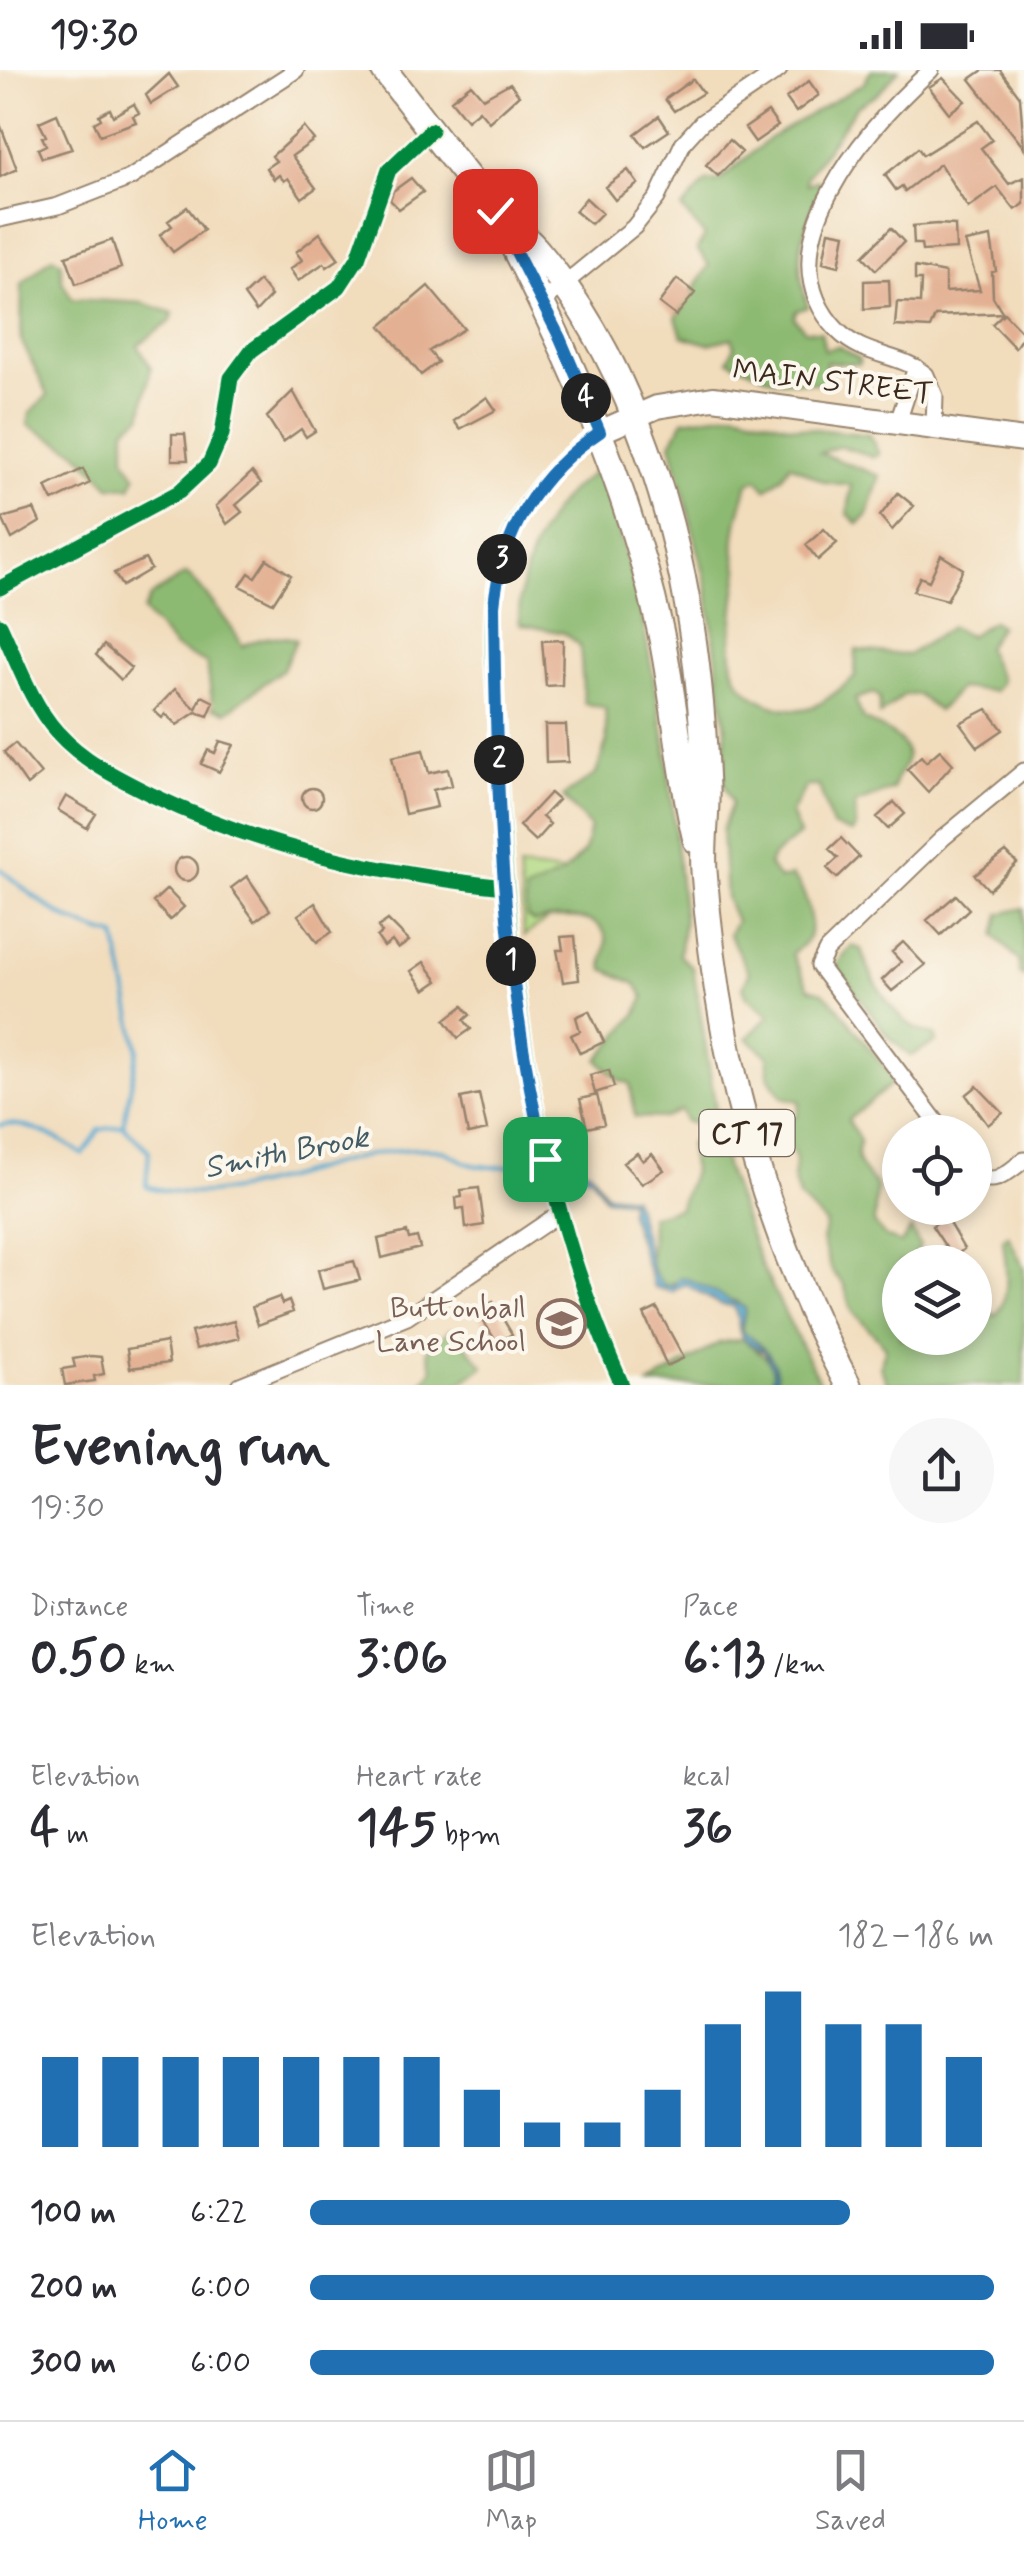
<!DOCTYPE html>
<html lang="en">
<head>
<meta charset="utf-8">
<style>
	body { margin:0; font-family:Mynerve,sans-serif; background:#f7f7f7; color:#2b2b33; height:100vh; display:flex; flex-direction:column; font-size:38px; white-space:nowrap }
	* { box-sizing:border-box; margin:0 }
	p { font-size:32px; color:#7c7c81 }
	.icon { flex:none; width:55px; height:55px; fill:none; stroke:currentColor; stroke-width:2; stroke-linecap:round; stroke-linejoin:round }
	.map { position:relative; height:1315px; overflow:hidden }
	.details { display:flex; flex-direction:column; background:#fff; flex:1 }
	.details>* { flex:none }
	.controls { position:absolute; left:882px; top:1045px; display:grid; gap:20px }
	.controls a { display:grid; place-items:center; width:110px; height:110px; border-radius:50%; background:#fff; box-shadow:0 5px 15px #0003; font-size:50px }
	.pin { position:absolute; display:grid; place-items:center; width:85px; height:85px; color:#fff; margin:-42px; border-radius:20px; box-shadow:0 5px 15px #0006 }
	.km { position:absolute; width:50px; height:50px; margin:-25px; border-radius:50%; background:#222; color:#fff; font-size:28px; line-height:50px; text-align:center }
	.round { display:grid; place-items:center; flex:none; width:105px; height:105px; border-radius:52px; background:#f7f7f7 }
	.overview { display:flex; align-items:center; justify-content:space-between; height:170px; padding:0 30px }
	h1 { font-size:55px; font-weight:700; line-height:75px }
	.stats { display:grid; grid-template-columns:repeat(3,1fr); gap:15px; height:170px; padding:10px 30px }
	.stats div { display:grid; align-content:center }
	.stats b { font-size:50px; font-weight:700 }
	.stats small { font-size:28px; font-weight:400 }
	.stats p { font-size:28px }
	.chart { height:280px; padding:20px 30px }
	.chart p { display:flex; justify-content:space-between }
	.chart svg { width:100%; height:180px; margin-top:10px; stroke:#1f6fb2; stroke-width:6 }
	ul { padding:0 30px; list-style:none; font-size:32px }
	li { display:grid; grid-template-columns:160px 120px 1fr; align-items:center; height:75px }
	li i { height:25px; border-radius:12px; background:#1f6fb2 }
	.status { display:flex; justify-content:space-between; align-items:center; height:70px; padding:0 50px; background:#fff; direction:ltr }
	.status svg { height:28px; fill:currentColor }
	.menu { display:flex; justify-content:space-around; align-items:center; height:140px; border-top:2px solid #e1e1e2; background:#fff; font-size:28px; color:#7c7c81 }
	.menu a { display:grid; justify-items:center; gap:5px }
	.menu .active { color:#1f6fb2 }
	.map>svg:first-child { display:block }
</style>
</head>
<body>
<div class="status"><b>19:30</b><svg viewBox="0 0 49 12"><path d="M0 12V9h3v3zM5 12V6h3v6zM10 12V3h3v9zM15 12V0h3v12zM26 1h20v11H26zM47 4h2v5h-2z"/></svg></div>
<div class="map">
<svg width="1024" height="1315" viewBox="0 0 1024 1315">
	<rect width="100%" height="100%" fill="#fbf7ec"/>
	<filter id="ink" filterUnits="userSpaceOnUse"><feTurbulence type="fractalNoise" baseFrequency=".01" numOctaves="2"/><feDisplacementMap in="SourceGraphic" scale="20" xChannelSelector="R" yChannelSelector="G"/><feConvolveMatrix kernelMatrix="1 2 1 2 8 2 1 2 1" color-interpolation-filters="sRGB"/></filter>
	<filter id="wash" filterUnits="userSpaceOnUse"><feTurbulence type="fractalNoise" baseFrequency=".0048" numOctaves="4" result="noise"/><feDisplacementMap in="SourceGraphic" scale="40" xChannelSelector="R" yChannelSelector="G"/><feGaussianBlur stdDeviation="2.25" result="paint"/><feColorMatrix in="noise" values="0 0 0 0 0 0 0 0 0 0 0 0 0 0 0 0 0 1.4 0 .05"/><feComposite in="paint" operator="in"/></filter>
	<g filter="url(#wash)">
		<rect width="100%" height="100%" fill="#f1dcbc"/>
		<!-- green -->
		<path fill="#b2da84" stroke="#768251" stroke-width="2.5" d="M519 798 579 804 571 833 524 866Z"/>
		<!-- forest -->
		<path fill="#8dba72" stroke="#647248" stroke-width="2.5" d="M871 0H899L878 23 857 36 806 108 807 114 818 110 821 118C801 166 792 185 808 237L796 241 794 248 805 260 821 262 825 280 838 276 859 289V294L826 292 827 314 775 310 728 290 735 276 732 268 708 274 682 266 676 248 709 195 697 179 705 166 682 139 706 112 719 111 770 68 864 13Z
			M52 187 61 192 62 211 72 229 143 233 173 243 171 251 138 275 151 298 141 347 125 358V389L136 406 131 417 110 416 76 381 28 355 30 343 48 325 21 270 22 214Z
			M736 342 796 357 869 365 879 384 874 387 840 376 820 383 880 406 867 446 858 454 848 444 851 415 825 412 790 394 782 407 766 419 757 409 748 414C740 441 728 473 739 501 735 524 729 574 733 596 739 628 788 649 817 635 831 628 843 616 855 607L856 580 908 585 951 557 969 566 992 551 1000 556 986 578 1001 611 995 621 960 618 938 641 918 625 905 624 880 645 879 627 873 623 855 629 863 649C876 656 917 670 904 696 899 705 895 708 893 719L855 734 856 757 852 763 832 756 819 716H806L791 743 799 765 773 786 769 795 779 810 792 806C805 818 814 849 809 867 806 874 796 879 792 884L809 918 823 922 839 938 895 1011 848 1050 860 1071C852 1092 864 1101 877 1117L874 1153 885 1166 901 1174 911 1159 920 1176 910 1192H900V1268H947L958 1274 965 1268H975V1259L982 1253 979 1234 995 1246C1013 1227 1005 1193 1003 1169L1008 1165 1024 1199V1315H888L880 1296 886 1277 852 1241 844 1215 832 1201 822 1171 826 1154 799 1127 793 1108 796 1089 782 1058 798 1044 800 1031 782 1027 769 1006 768 986 747 968 770 945 747 927 743 917 749 903 729 864 736 851 726 828 722 760 732 733 724 713 726 659 707 515 671 373 684 350Z
			M593 402 599 405 609 429 639 531 666 675 684 851 679 885 693 898 725 1096 761 1195 821 1315H776C780 1288 761 1275 741 1261L745 1240 736 1231 721 1229 686 1208 666 1216C641 1200 654 1170 650 1146L679 1138 693 1102 689 1075 699 1067 701 1056 685 1051 681 1040 665 1048 635 1047 630 1013 620 1011 598 990 637 943 644 927 636 914 604 899C601 888 608 878 606 868 600 841 552 846 534 852L527 847 525 822 562 804 584 782 590 757 563 727 596 704 607 671 605 638 584 633 580 575 564 563 520 554C515 511 539 454 569 422 576 415 586 410 593 402Z
			M186 504C199 513 237 563 242 576 257 569 278 563 296 570L283 599 227 642 213 638 207 594 175 578 143 541 150 527Z
			M1024 838V907L1019 904V890L995 866 1000 844Z
			M852 876 861 879C872 912 898 960 935 965L937 972 910 986 887 965 836 895Z
			M451 1259 484 1296 457 1315H421L433 1299 427 1280Z
			M743 1269C757 1283 779 1288 772 1315H649L719 1273Z"/>
		<!-- water -->
		<path fill="#50a5cc" stroke="#466875" stroke-width="2.5" d="M559 1094 590 1100 605 1124 633 1127 653 1202 663 1215 673 1216 680 1207 686 1208 745 1238 741 1261C761 1275 780 1288 776 1315H772L773 1301 765 1282C726 1263 747 1262 733 1236L719 1234 685 1214 672 1222 654 1217 629 1142 630 1130 605 1128 591 1107Z"/>
		<g fill="none" stroke-linecap="round" stroke-linejoin="round">
			<!-- stream -->
			<path stroke="#50a5cc" stroke-width="4" d="M0 799C42 833 62 853 116 866L138 979 123 1056 149 1081 146 1116C243 1146 338 1073 435 1079 447 1080 459 1090 470 1094 488 1100 513 1095 532 1095
				M0 1055C23 1050 64 1070 83 1085L99 1060 121 1056"/>
		</g>
		<g id="blocks">
			<!-- building -->
			<path fill="#e3b093" d="M983 0H1000L1020 27 1024 78 970 9Z
				M169 4 178 17 151 34 146 25Z
				M943 8 965 31 949 43 929 17Z
				M693 9 703 23 674 41 665 29Z
				M809 11 819 25 796 42 786 28Z
				M510 13 519 25 489 52 479 40 467 50 451 30 471 14 483 28Z
				M134 34 139 43 133 46 136 52 100 65 94 53 101 49 99 45 110 39 113 46Z
				M768 42 778 56 755 72 745 58Z
				M57 44 72 79 42 88 38 79 46 75 42 67 46 66 39 52Z
				M659 46 669 61 645 77 635 64Z
				M978 51 992 70 981 78 1009 114 1024 107V134L1015 140 997 117 968 138 940 94 905 121 902 116 896 120 885 105 918 78 923 85Z
				M0 54 17 99 0 107Z
				M304 57 314 70 292 86 316 118 302 128 288 108 284 111 279 105 274 109 266 98 276 91 272 86Z
				M729 70 742 82 718 106 706 95Z
				M628 100 638 114 615 130 605 117Z
				M411 108 423 122 399 139 390 130 393 121Z
				M586 128 602 143 591 154 575 141Z
				M187 137 204 160 173 182 160 165 172 156 168 151Z
				M937 154 955 155 956 179 922 181 921 174H914L913 156Z
				M891 158 904 172 876 200 863 186Z
				M829 161 845 164 839 196 823 192Z
				M320 163 339 189 327 197 324 193 298 211 290 199 302 190 296 182Z
				M991 167 996 201 992 202 993 227 1003 243 935 246 930 258 895 256 897 232 920 233 921 210H915V197L945 203V222L980 220 965 172Z
				M112 170 121 198 76 214 66 186Z
				M677 209 695 223 676 246 659 233Z
				M889 210 890 237 864 239V211Z
				M259 211 271 226 256 242 244 225Z
				M428 216 464 259 429 281 438 292 421 305 381 256Z
				M1004 243 1024 264 1015 278 992 254Z
				M293 321 315 361 306 367 301 359 283 372 267 347Z
				M487 327 496 340 460 359 454 351Z
				M172 364H185L188 390H172Z
				M83 399 90 413 53 431 46 417Z
				M252 402 261 413 236 435 242 442 227 454 216 436Z
				M898 423 914 436 892 460 880 446Z
				M34 439 40 452 12 469 2 448Z
				M824 459 837 473 818 490 806 475Z
				M941 485 963 499 947 530 913 521 920 507 929 511Z
				M145 489 151 499 122 516 114 503Z
				M267 489 291 505 273 533 240 516 249 503 255 507Z
				M563 570 562 615 546 616 542 571Z
				M104 575 131 598 121 610 96 585Z
				M175 619 196 639 202 626 214 632 208 646 196 642 177 655 165 644 162 648 154 641Z
				M987 639 1003 660 978 677 960 653Z
				M545 655H566L568 692 546 693Z
				M220 671 234 675 219 702 201 694 208 680 215 683Z
				M15 673 41 704 27 715 4 682Z
				M423 680 429 703 448 699 452 715 433 720 437 737 405 744 392 687Z
				M940 680 953 694 928 722 907 699 921 686 926 692Z
				M302 728a10 10 0 1 1 20 0a10 10 0 1 1-20 0Z
				M550 723 558 730 542 747 550 754 535 771 519 756Z
				M66 726 96 744 87 758 58 740Z
				M894 732 905 744 888 759 877 747Z
				M841 768 859 787 837 808 827 798 838 788 829 779Z
				M1006 782 1017 793 989 820 975 805Z
				M174 799a12 12 0 1 1 24 0a12 12 0 1 1-24 0Z
				M247 806 270 840 255 851 231 818Z
				M167 819 184 837 170 850 153 832Z
				M956 825 969 839 941 865 927 850Z
				M315 833 332 862 317 872 298 845Z
				M388 850 409 871 398 879 392 871 384 877 377 867 382 863 378 857Z
				M575 866 579 910 563 912 557 880H563L561 867Z
				M903 872 925 895 892 921 882 910 901 892 892 882Z
				M424 892 438 911 425 920 411 901Z
				M463 936 470 945 464 950 471 959 458 968 445 950Z
				M589 941 604 972 580 983 571 965 580 961 576 947Z
				M609 1000 614 1017 595 1023 590 1005Z
				M977 1016 1003 1043 988 1055 966 1025Z
				M479 1024 487 1060 468 1064 461 1028Z
				M597 1025 604 1054 587 1058 580 1029Z
				M637 1083 643 1091 652 1084 664 1100 642 1114 623 1093Z
				M479 1118 484 1155 466 1158 464 1138 457 1139 456 1128 462 1127 461 1120Z
				M945 1146 964 1179 953 1188 932 1156Z
				M407 1162 409 1169 417 1167 420 1178 382 1188 378 1169Z
				M354 1191 360 1210 323 1219 318 1200Z
				M279 1227 282 1234 289 1231 293 1242 258 1255 252 1237Z
				M493 1232 512 1264 497 1273 477 1241Z
				M657 1238 684 1288 667 1296 644 1244Z
				M234 1251 239 1268 196 1279 191 1262Z
				M166 1272 169 1293 130 1298 127 1279Z
				M91 1286 101 1287 104 1304 94 1306 95 1311 65 1315 62 1299 75 1297 73 1289Z"/>
		</g>
	</g>
	<g filter="url(#ink)">
		<use href="#blocks" fill-opacity="0" stroke="#96836d" stroke-width="2.5"/>
		<g fill="none" stroke-linecap="round" stroke-linejoin="round">
			<defs>
				<path id="street" d="M931 0C870 55 757 178 838 261 865 288 901 283 926 305L935 326 934 357
					M0 149 58 136 130 108 296 0
					M542 232 634 157 657 128 683 73 702 52 779 0
					M898 352 916 297
					M600 362C555 391 519 433 503 484 484 545 496 617 498 680 508 902 530 1109 622 1315
					M0 518 179 422 209 394 222 364 231 308 251 281 339 217 358 188 389 100 431 60
					M0 555C17 591 31 633 57 662 83 691 118 708 152 725 264 779 382 804 505 817
					M944 1062 819 896 827 880 943 768 1024 701
					M975 1103C994 1118 1008 1102 1024 1090
					M240 1315 407 1247 560 1143"/>
				<path id="secondary" d="M600 362 657 337 713 328 1024 370"/>
				<path id="primary" d="M384 0C420 46 455 93 492 137 505 153 523 163 536 179 580 230 614 292 638 355 684 473 701 592 706 718 707 745 702 774 704 801 717 982 762 1155 848 1315
					M502 154C569 284 628 415 660 559 675 629 679 700 696 770"/>
			</defs>
			<!-- street casing -->
			<use href="#street" stroke="#96836d" stroke-width="19"/>
			<!-- secondary casing -->
			<use href="#secondary" stroke="#96836d" stroke-width="26"/>
			<!-- primary casing -->
			<use href="#primary" stroke="#96836d" stroke-width="29"/>
			<!-- street -->
			<use href="#street" stroke="#fff" stroke-width="15"/>
			<!-- secondary -->
			<use href="#secondary" stroke="#fff" stroke-width="22"/>
			<!-- primary -->
			<use href="#primary" stroke="#fff" stroke-width="25"/>
			<defs>
				<path id="cycleway" d="M600 362C555 391 519 433 503 484 484 545 496 617 498 680 508 902 530 1109 622 1315
					M0 518 179 422 209 394 222 364 231 308 251 281 339 217 358 188 389 100 431 60
					M0 555C17 591 31 633 57 662 83 691 118 708 152 725 264 779 382 804 505 817"/>
			</defs>
			<!-- cycleway casing -->
			<use href="#cycleway" stroke="#fbf7ec" stroke-width="21"/>
			<!-- cycleway -->
			<use href="#cycleway" stroke="#00873e" stroke-width="15"/>
		</g>
	</g>
	<g fill="none" stroke-linecap="round" stroke-linejoin="round" filter="url(#ink)">
		<defs>
			<path id="route" d="M495 141 560 268 600 362C538 403 501 463 494 536 496 722 502 908 545 1089"/>
		</defs>
		<!-- route casing -->
		<use href="#route" stroke="#fff" stroke-width="20"/>
		<!-- route -->
		<use href="#route" stroke="#1f6fb2" stroke-width="12"/>
	</g>
	<!-- icons -->
	<defs>
		<symbol id="school-ring" viewBox="-11 -11 22 22"><circle r="9.5" fill="#fbf7ec" stroke="#8d6e63" stroke-width="1.5"/><path d="M0-5L7-2L0 1L-7-2ZM-4 1L0 2.5L4 1V4Q0 6-4 4Z" fill="#8d6e63"/></symbol>
	</defs>
	<g fill-rule="evenodd">
		<use href="#school-ring" x="534" y="1226" width="55" height="55"/>
	</g>
	<g text-anchor="middle" stroke-width="8" stroke-linejoin="round" paint-order="stroke">
		<!-- shield labels -->
		<rect fill="#fbf7ec" stroke="#75685c" stroke-width="2.5" x="699.5" y="1040" width="95" height="46" rx="8"/>
		<g font-size="28" font-weight="bold" fill="#3b2a1e">
			<text x="747" y="1073">CT 17</text>
		</g>
		<!-- street labels -->
		<g font-size="30" fill="#3b2a1e" stroke="#fbf7ec">
			<text transform="translate(833 311) rotate(7)" y="10">MAIN STREET</text>
		</g>
		<!-- education labels -->
		<g font-size="30" fill="#785e54" stroke="#fbf7ec" text-anchor="end">
			<text x="526" y="1247">Buttonball<tspan x="526" dy="34">Lane School</tspan></text>
		</g>
		<!-- water labels -->
		<g font-size="32" font-style="italic" fill="#435b64" stroke="#fbf7ec">
			<text transform="translate(286 1081) rotate(-11)" y="11">Smith Brook</text>
		</g>
	</g>
</svg>
<div class="controls">
<a><svg class="icon" aria-label="locate" viewBox="0 0 24 24"><circle cx="12" cy="12" r="6"/><path d="M12 2v4M12 18v4M2 12h4M18 12h4"/></svg></a>
<a><svg class="icon" aria-label="layers" viewBox="0 0 24 24"><path d="M12 4l9 5-9 5-9-5zM3 14l9 5 9-5"/></svg></a>
</div>
<div class="pin" style="left:545px;top:1089px;background:#1e9e55"><svg class="icon" aria-label="arrive" viewBox="0 0 24 24"><path d="M6 21V4h12l-3 4 3 4H6"/></svg></div>
<div class="pin" style="left:495px;top:141px;background:#d93025"><svg class="icon" aria-label="check" viewBox="0 0 24 24"><path d="M5 12l5 5 9-10"/></svg></div>
<b class="km" style="left:511px;top:891px">1</b>
<b class="km" style="left:499px;top:690px">2</b>
<b class="km" style="left:502px;top:489px">3</b>
<b class="km" style="left:586px;top:328px">4</b>
</div>
<section class="details">
<div class="overview"><div><h1>Evening run</h1><p>19:30</p></div><a class="round"><svg class="icon" aria-label="share" viewBox="0 0 24 24"><path d="M12 15V3M7 8l5-5 5 5M5 13v7h14v-7"/></svg></a></div>
<div class="stats">
<div><p>Distance</p><b>0.50<small> km</small></b></div>
<div><p>Time</p><b>3:06</b></div>
<div><p>Pace</p><b>6:13<small> /km</small></b></div>
</div>
<div class="stats">
<div><p>Elevation</p><b>4<small> m</small></b></div>
<div><p>Heart rate</p><b>145<small> bpm</small></b></div>
<div><p>kcal</p><b>36</b></div>
</div>
<div class="chart"><p><span>Elevation</span>182–186 m</p>
<svg viewBox="0 0 160 44" preserveAspectRatio="none"><path d="M5 44V22M15 44V22M25 44V22M35 44V22M45 44V22M55 44V22M65 44V22M75 44V30M85 44V38M95 44V38M105 44V30M115 44V14M125 44V6M135 44V14M145 44V14M155 44V22"/></svg>
</div>
<ul>
<li><b>100 m</b>6:22<i style="width:79%"></i></li>
<li><b>200 m</b>6:00<i style="width:100%"></i></li>
<li><b>300 m</b>6:00<i style="width:100%"></i></li>
</ul>
</section>
<nav class="menu">
<a class="active"><svg class="icon" aria-label="home" viewBox="0 0 24 24"><path d="M3 11l9-7 9 7M6 9v11h12V9"/></svg>Home</a>
<a><svg class="icon" aria-label="map" viewBox="0 0 24 24"><path d="M3 6l6-2 6 2 6-2v14l-6 2-6-2-6 2zM9 4v14M15 6v14"/></svg>Map</a>
<a><svg class="icon" aria-label="saved" viewBox="0 0 24 24"><path d="M7 4h10v16l-5-4-5 4z"/></svg>Saved</a>
</nav>
</body>
</html>
